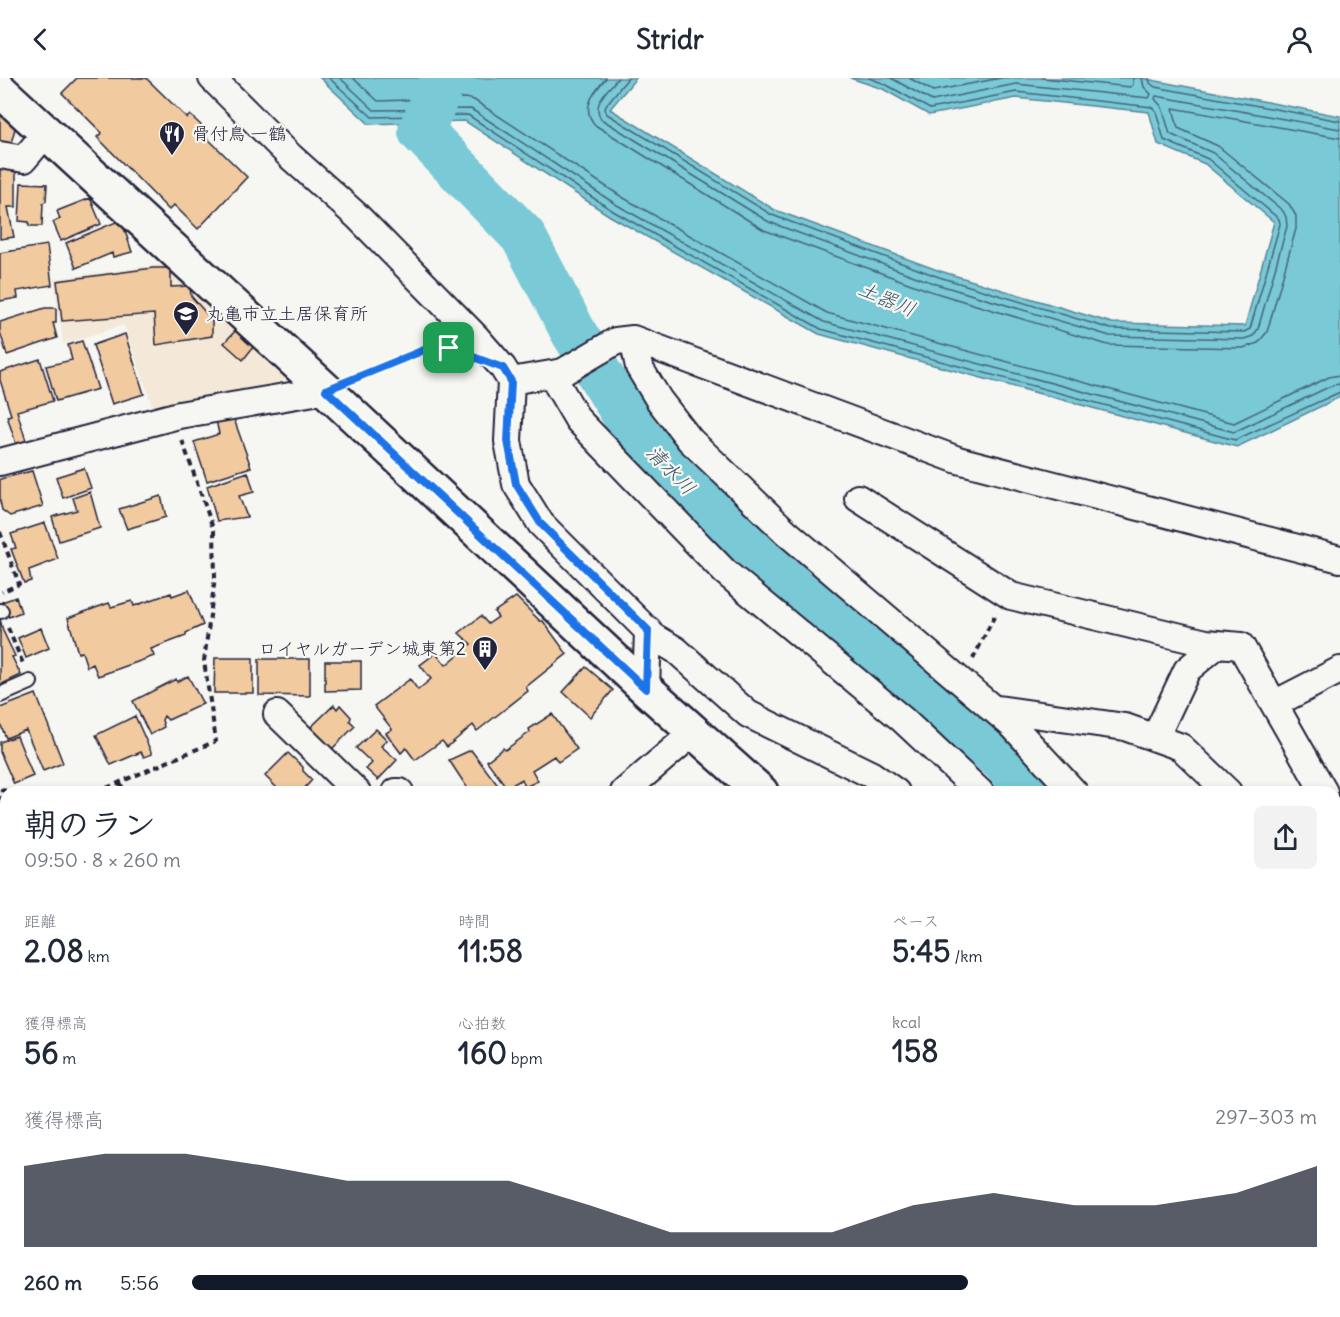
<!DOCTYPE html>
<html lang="ja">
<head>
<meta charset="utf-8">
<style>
	body { margin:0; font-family:Delius,"Klee One",sans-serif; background:#f2f2f3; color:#1f2937; height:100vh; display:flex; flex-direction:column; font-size:22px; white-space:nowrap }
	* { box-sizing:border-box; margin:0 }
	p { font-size:20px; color:#747a83 }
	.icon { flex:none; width:33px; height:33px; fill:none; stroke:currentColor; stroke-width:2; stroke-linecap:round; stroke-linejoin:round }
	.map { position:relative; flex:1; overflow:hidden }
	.details { position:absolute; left:0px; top:708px; width:1341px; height:531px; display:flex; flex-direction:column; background:#fff; border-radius:18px 18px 0 0; box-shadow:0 3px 9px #0003 }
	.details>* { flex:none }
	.pin { position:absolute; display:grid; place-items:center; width:51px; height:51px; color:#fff; margin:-26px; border-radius:12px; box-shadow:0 3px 9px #0006 }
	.round { display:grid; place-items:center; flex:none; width:63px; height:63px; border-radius:9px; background:#f2f2f3 }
	.head { display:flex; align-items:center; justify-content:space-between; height:102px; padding:0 24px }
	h1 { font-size:33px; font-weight:700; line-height:45px }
	.metrics { display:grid; grid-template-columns:repeat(3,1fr); gap:9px; height:102px; padding:6px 24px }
	.metrics div { display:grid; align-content:center }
	.metrics b { font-size:30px; font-weight:700 }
	.metrics small { font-size:16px; font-weight:400 }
	.metrics p { font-size:16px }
	.chart { height:168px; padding:12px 24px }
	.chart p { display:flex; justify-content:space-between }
	.chart svg { width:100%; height:108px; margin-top:6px; fill:#111827; opacity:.7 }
	ul { padding:0 24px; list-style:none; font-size:20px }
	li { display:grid; grid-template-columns:96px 72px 1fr; align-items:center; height:45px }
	li i { height:15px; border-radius:8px; background:#111827 }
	header { display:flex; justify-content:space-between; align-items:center; height:78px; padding:0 24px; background:#fff; font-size:27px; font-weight:700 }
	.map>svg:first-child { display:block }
</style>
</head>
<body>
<header><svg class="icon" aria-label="back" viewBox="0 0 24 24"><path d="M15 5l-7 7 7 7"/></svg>Stridr<svg class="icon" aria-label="person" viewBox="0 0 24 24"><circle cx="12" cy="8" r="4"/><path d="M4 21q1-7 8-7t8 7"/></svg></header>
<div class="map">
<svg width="1340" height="1239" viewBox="0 0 1340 1239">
	<rect width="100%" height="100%" fill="#f6f6f2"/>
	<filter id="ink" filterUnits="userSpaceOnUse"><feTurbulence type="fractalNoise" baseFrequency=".0167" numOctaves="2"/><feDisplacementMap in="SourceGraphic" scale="12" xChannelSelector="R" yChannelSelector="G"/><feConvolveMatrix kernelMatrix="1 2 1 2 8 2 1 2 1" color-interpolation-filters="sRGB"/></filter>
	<g filter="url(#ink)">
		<!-- built -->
		<path fill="#f4e9d9" d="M166 186 286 298 279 313 154 332 124 247 63 266 54 201Z"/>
		<!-- water -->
		<path fill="#7ac9d6" stroke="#578698" stroke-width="1.5" d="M320 0H636L610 31 775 132 940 193 1112 245 1245 248 1274 144 1205 86 1158 66 1149 34 1016 20 929 37 883 11 850 0H1141L1340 38V319L1237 369 819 256 610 138 465 43 369 46Z"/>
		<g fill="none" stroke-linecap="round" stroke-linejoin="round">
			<!-- shore -->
			<path stroke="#456579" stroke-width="1.5" d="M329 0 372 39 468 37 613 133 821 251 1235 362 1340 314
				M340 0 374 32 471 31 617 127 824 244 1234 354 1333 307 1340 306
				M353 0 378 23 465 20 474 22 622 119 827 235 1234 345 1329 299 1340 297
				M606 0C594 15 580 29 595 47L764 152 933 214 1108 267 1243 270 1258 265 1267 254 1296 151V138L1289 126 1218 68 1178 50 1173 30 1340 60
				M618 0C608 12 591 25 601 41L769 144 936 206 1110 258 1244 261 1253 258 1258 251 1287 148 1286 139 1283 133 1213 75 1170 56 1162 29 1155 21 1156 18 1340 51
				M628 0 606 27 605 32 607 36 772 137 939 199 1111 251 1244 254 1250 251 1280 146 1279 141 1208 81 1164 62 1156 33 1152 29 1016 14 930 31 885 6 869 0
				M891 0 932 23 1016 6 1149 20 1151 16 1144 9 1142 0
				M909 0 933 13 1001 0
				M1042 0 1130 9 1133 7V0
				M1149 0 1150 5 1155 9 1340 43"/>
			<!-- river -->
			<path stroke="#7ac9d6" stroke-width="46" d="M444 0 421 53 523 158 574 255 636 355 673 399 1004 683 1030 714
				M1335 1119 1340 1126"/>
		</g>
		<!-- building -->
		<path fill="#f1caa0" stroke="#22223b" stroke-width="1.5" d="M77 0H146L187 40 190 37 203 49 200 53 247 99 198 151 174 127 169 132 97 59 102 55 62 15Z
			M0 32 16 47 10 69 0 67Z
			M0 90 16 93V129H8L14 159 0 161Z
			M21 105 47 106 46 123 43 125 42 148H29V144L19 143Z
			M90 120 101 146 61 163 53 144 60 141 57 133Z
			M116 144 124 150 132 174 113 179 112 175 76 190 66 165Z
			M47 167 52 207 17 213 18 220 0 223V175Z
			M153 190H171V209L190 208 191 218 212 242V258L156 267 154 236 62 243 57 203Z
			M45 230H56V245H53L57 260 7 277 0 254V244Z
			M236 252 254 268 243 282 224 265Z
			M125 256 144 316 112 326 93 267Z
			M82 263 98 311 56 323 46 288 72 282 68 267Z
			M40 281 53 323 17 333 27 366 17 369 7 338 11 337 0 302V294Z
			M234 341 251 389 207 403 194 364 219 356 216 342Z
			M84 390 91 410 63 420 56 399Z
			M32 393 43 428 10 438 2 432 0 423V401Z
			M248 394 254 414 239 418 247 439 217 443 207 408Z
			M90 414 100 450 59 463 52 439 77 432 73 420Z
			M161 418 166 439 127 451 119 431Z
			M45 445 58 481 29 492 31 503 24 505 11 471 16 470 11 456Z
			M189 512 203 547 186 555V558L151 571 154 578 98 598 93 586 87 589 82 574 78 575 68 540 109 525 111 529 132 523 134 528 171 515 172 518Z
			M16 519 21 534 9 539 2 524Z
			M516 519 540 543H543L567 576 526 609 528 613 477 653 473 647 447 669 442 663 415 682 406 670 401 675 386 655 392 651 374 628 410 601 418 612 431 601 420 587 436 575 446 587 471 566 459 555 481 538 488 546 498 539 494 534Z
			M0 541 3 553 15 578 12 579 21 597 0 607Z
			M41 550 49 570 26 580 18 560Z
			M215 580H253V615H214Z
			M259 581H310V618L259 617Z
			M325 583H361V612L325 613Z
			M586 589 613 612 590 639 563 614Z
			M188 598 203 626 168 642 164 638 162 642 164 649 150 657 133 623 176 601 177 604Z
			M36 616 63 685 43 693 26 652 6 660 0 645V630Z
			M334 627 337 631 340 627 351 639 350 643 355 648 332 671 309 651Z
			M552 636 577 671 558 684 554 678 532 692 538 703 525 709 522 701 507 710 487 683 503 670 505 672 530 654 529 651Z
			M135 638 152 676 144 679 141 674 111 687 96 657Z
			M376 651 387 662 381 668 397 682 378 702 366 691 372 685 356 670Z
			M17 658 33 698 14 706 0 674V664Z
			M471 672 503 714H480L477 710 470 714 449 682Z
			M288 675 303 689V693L312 702 301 714H281L265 698Z
			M0 719H6V749L0 751Z
			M6 936V959L0 944V939Z
			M0 954 6 970V1006L0 1008Z
			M6 1168V1186H4L0 1169Z
			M244 1233H284L286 1239H246Z
			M324 1233H347L332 1239H326Z
			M571 1233H661L662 1239H554Z"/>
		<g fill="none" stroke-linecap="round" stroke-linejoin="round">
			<defs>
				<path id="lane" d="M0 533H1
					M0 617 30 604
					M0 824 6 838
					M0 1199 6 1197
					M814 1239 830 1233"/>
				<path id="street" d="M212 0 291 79 357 138 475 258 503 290 511 303 563 294 616 263 633 261 958 382 1340 481
					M0 77 24 81 46 55
					M633 261 639 289 659 322 690 362 786 454 1012 647 1074 714
					M551 296 578 342 725 494 902 641 980 714
					M511 303 508 363 516 406 541 446 654 559 676 572 748 636 872 697 896 714
					M0 384 179 337 326 312
					M858 420 1011 518 1206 565 1241 568 1324 714
					M646 611 648 552
					M1274 626 1340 592
					M991 630 1125 649 1181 669 1228 714
					M277 636 357 714
					M1155 660 1187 592 1218 566
					M396 714H400
					M624 714 694 654
					M1335 733 1340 742
					M1335 826 1340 823
					M1335 968 1340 965
					M1335 1047 1340 1053
					M1335 1171 1340 1178
					M721 1233 723 1239
					M887 1233 890 1239"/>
				<path id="secondary" d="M0 12 326 312 646 611 761 714
					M185 1233 188 1239
					M422 1239 438 1233"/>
				<path id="primary" d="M0 1050 6 1048
					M1258 1233 1264 1239"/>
			</defs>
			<!-- lane casing -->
			<use href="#lane" stroke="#22223b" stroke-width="18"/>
			<!-- street casing -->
			<use href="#street" stroke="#22223b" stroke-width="30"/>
			<!-- secondary casing -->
			<use href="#secondary" stroke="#22223b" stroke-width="38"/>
			<!-- primary casing -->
			<use href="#primary" stroke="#22223b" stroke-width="38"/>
			<!-- path -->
			<path stroke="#22223b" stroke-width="4" stroke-dasharray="6 4.5" stroke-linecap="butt" d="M354 301 424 272 452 271
				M0 454 19 506 2 514
				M8 550 24 588
				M973 581 995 537
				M119 705 127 714
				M0 712 18 714
				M97 714 216 663 204 583 215 500 214 453 182 362
				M936 1239 951 1233"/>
			<!-- lane -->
			<use href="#lane" stroke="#f6f6f2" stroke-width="14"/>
			<!-- street -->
			<use href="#street" stroke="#f6f6f2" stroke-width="26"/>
			<!-- secondary -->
			<use href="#secondary" stroke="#f6f6f2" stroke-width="33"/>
			<!-- primary -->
			<use href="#primary" stroke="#f6f6f2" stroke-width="33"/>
		</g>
	</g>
	<g fill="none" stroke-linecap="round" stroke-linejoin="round" filter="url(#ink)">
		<defs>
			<path id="route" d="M449 270 503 290 511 303 508 363 516 406 541 446 648 552 646 611 326 312 424 272Z"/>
		</defs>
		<!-- route casing -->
		<use href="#route" stroke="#fff" stroke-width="12"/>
		<!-- route -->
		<use href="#route" stroke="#1a73e8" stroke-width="8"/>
	</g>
	<!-- icons -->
	<defs>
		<symbol id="restaurant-pin" viewBox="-11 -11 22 30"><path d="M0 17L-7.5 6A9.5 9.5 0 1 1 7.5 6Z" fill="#22223b" stroke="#f6f6f2"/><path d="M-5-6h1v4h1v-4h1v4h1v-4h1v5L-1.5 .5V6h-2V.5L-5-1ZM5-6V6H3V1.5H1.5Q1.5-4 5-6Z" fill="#fff"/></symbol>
		<symbol id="school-pin" viewBox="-11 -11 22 30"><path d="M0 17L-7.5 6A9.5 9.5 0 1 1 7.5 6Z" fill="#22223b" stroke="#f6f6f2"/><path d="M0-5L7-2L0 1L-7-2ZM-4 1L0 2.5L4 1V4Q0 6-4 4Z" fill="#fff"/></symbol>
		<symbol id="building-pin" viewBox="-11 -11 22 30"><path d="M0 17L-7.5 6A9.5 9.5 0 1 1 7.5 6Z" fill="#22223b" stroke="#f6f6f2"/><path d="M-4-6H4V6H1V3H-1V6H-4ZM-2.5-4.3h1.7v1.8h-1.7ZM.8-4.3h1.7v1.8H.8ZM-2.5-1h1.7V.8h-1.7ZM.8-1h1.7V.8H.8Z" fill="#fff"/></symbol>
	</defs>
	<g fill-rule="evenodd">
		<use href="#restaurant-pin" x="157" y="41" width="30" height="40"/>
		<use href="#school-pin" x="171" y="221" width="30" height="40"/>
		<use href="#building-pin" x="470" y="556" width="30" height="40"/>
	</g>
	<g text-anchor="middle" stroke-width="4.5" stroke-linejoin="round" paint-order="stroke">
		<!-- poi labels -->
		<g font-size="18" fill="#22223b" stroke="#f6f6f2" text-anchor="start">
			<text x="192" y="62">骨付鳥 一鶴</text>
			<text x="206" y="242">丸亀市立土居保育所</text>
			<text x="466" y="577" text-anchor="end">ロイヤルガーデン城東第2</text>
		</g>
		<!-- water labels -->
		<g font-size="20" font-style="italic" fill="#3c546a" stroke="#f6f6f2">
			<text transform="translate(887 221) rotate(23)" y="7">土器川</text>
			<text transform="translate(671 392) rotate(46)" y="7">清水川</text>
		</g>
	</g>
</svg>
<div class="pin" style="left:449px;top:270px;background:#1e9e55"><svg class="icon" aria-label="arrive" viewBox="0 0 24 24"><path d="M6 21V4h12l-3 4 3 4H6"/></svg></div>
<section class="details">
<div class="head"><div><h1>朝のラン</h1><p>09:50 · 8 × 260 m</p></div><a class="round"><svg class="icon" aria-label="share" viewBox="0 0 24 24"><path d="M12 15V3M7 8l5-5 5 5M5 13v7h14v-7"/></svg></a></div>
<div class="metrics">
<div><p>距離</p><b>2.08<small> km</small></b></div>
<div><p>時間</p><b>11:58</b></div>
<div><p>ペース</p><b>5:45<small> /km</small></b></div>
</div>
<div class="metrics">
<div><p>獲得標高</p><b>56<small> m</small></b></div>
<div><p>心拍数</p><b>160<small> bpm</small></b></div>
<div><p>kcal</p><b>158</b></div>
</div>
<div class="chart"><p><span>獲得標高</span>297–303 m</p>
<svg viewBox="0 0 160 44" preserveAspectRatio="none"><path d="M0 44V11L10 6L20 6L30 11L40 17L50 17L60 17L70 27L80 38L90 38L100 38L110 27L120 22L130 27L140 27L150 22L160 11V44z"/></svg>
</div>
<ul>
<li><b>260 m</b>5:56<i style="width:69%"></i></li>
</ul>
</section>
</div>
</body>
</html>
